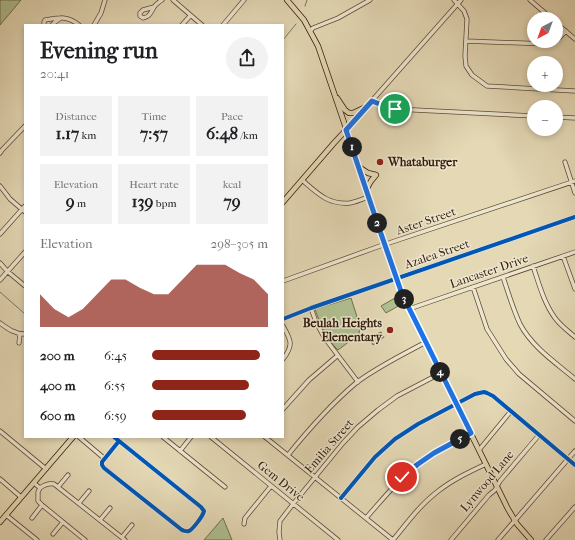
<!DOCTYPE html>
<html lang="en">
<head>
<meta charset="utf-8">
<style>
	body { margin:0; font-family:"IM FELL French Canon",serif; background:#f2f2f2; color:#202124; height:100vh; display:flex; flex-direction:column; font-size:15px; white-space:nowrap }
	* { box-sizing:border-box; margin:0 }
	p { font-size:13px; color:#757577 }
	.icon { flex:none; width:22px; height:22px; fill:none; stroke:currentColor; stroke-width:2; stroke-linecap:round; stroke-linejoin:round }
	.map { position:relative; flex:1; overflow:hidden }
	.panel { position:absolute; left:24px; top:24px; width:260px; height:414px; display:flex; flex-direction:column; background:#fff; border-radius:0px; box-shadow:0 2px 6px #0003 }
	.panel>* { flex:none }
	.needle { width:26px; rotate:221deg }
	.fabs { position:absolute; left:527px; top:12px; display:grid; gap:8px }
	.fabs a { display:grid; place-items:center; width:36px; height:36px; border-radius:50%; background:#fff; box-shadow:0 2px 6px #0003; font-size:20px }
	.pin { position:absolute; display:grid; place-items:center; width:34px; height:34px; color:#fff; margin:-17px; border:2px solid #fff; border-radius:50%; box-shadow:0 1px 4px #0007 }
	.km { position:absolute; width:20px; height:20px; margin:-10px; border-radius:50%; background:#222; color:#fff; font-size:11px; line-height:20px; text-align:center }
	.round { display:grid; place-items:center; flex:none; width:42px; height:42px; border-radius:21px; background:#f2f2f2 }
	.head { display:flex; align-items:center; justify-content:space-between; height:68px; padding:0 16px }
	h1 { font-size:22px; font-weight:800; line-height:30px }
	.stats { display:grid; grid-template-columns:repeat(3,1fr); gap:6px; height:68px; padding:4px 16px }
	.stats div { display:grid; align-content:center; border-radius:0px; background:#f2f2f2; text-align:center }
	.stats b { font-size:17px; font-weight:800 }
	.stats small { font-size:11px; font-weight:400 }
	.stats p { font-size:11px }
	.chart { height:112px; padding:8px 16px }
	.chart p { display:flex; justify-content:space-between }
	.chart svg { width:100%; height:72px; margin-top:4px; fill:#8f2418; opacity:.7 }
	ul { padding:0 16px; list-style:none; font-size:13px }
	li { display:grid; grid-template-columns:64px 48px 1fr; align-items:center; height:30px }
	li i { height:10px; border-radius:5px; background:#8f2418 }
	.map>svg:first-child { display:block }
</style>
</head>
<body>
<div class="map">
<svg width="575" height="540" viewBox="0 0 575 540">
	<rect width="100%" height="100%" fill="#e4d8b5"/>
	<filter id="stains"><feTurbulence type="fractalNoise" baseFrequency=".005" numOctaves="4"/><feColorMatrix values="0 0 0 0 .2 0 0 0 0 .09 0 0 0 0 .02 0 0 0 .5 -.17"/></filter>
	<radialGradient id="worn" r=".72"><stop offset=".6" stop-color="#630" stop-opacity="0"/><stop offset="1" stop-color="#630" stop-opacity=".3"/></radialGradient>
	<!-- green -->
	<path fill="#b0c091" stroke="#716e4e" d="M0 0H21L0 25Z
		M351 298 360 326 359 334 338 350C326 339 320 324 315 309Z
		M395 298 400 305 386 313 381 306Z
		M381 332 384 337 373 345 369 338Z
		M223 518 232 540H204Z"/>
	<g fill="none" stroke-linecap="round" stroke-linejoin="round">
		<!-- stream -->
		<path stroke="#6d7a6d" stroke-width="1" d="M305 6 307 0
			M283 40 296 24
			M0 292 25 314"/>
		<defs>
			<path id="minor" d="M173 0 202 25
				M454 0 464 11 467 19 465 56 466 66 472 75 487 86 575 91
				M530 0 552 19
				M154 7 143 10 140 13V16L143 18C150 17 151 12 154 7 156 4 159 2 162 0
				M556 23 575 39
				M44 25V22L45 20C59 17 68 16 79 25
				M52 25 55 22 61 18
				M94 25 101 13 105 0
				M182 25 190 16
				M223 25 244 0
				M310 31 313 28 338 18 370 0
				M466 41 547 44 556 41
				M556 41 566 31
				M371 101 387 107 395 109 534 116
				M556 117 575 118
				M346 130 461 0
				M0 153 2 150 25 126
				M565 162 575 193
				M302 180C317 193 328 205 350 203 356 202 363 199 368 197
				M0 186 10 199 25 212
				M0 234 25 206
				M563 256 575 289
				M0 263 7 271 25 286
				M533 266C539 284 544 303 555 318 560 325 568 331 575 337
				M503 277C508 292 513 309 520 324 532 347 556 363 575 379
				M0 280 25 252
				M283 281 380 246 575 181
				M473 287 487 329 506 359 519 374 575 421
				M311 308 316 322 324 337 358 382
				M409 309 575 252
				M283 319 311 308 575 217
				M0 323C8 329 15 334 25 334
				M283 326C291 340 294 345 283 359
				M19 343 20 334
				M283 409 309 380 337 356
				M0 431 46 469
				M79 437 105 459
				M114 437 119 441 201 507 204 511C203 516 193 529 189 531 186 532 185 531 182 530L104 468 102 465V462L119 441
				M163 437 225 487
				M211 437 338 540
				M265 437 393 540
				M479 450 511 411
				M180 451 191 437
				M288 455C309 429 330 405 356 383 377 367 402 355 426 342
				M0 479 21 497
				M34 483 40 488 38 492V501L42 505 85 540
				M58 487 68 475
				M40 488C44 485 49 483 54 484L125 540
				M341 498 375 457 395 439 418 424 475 394 484 392 487 393 493 396 575 465
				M79 503 89 491
				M6 515 37 540
				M32 518 42 505
				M366 518C382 500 398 480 417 464 433 452 452 443 471 433
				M100 520 110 508
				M244 524 245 518 271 486
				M53 534 63 522
				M122 537 132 525
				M280 540 279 532 280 521 293 504 343 443 358 427 378 410 397 396 441 373
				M393 540C407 523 420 505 437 492 452 480 469 472 486 464
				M451 540 489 495 495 490 500 481 539 435
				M498 540 575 451
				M546 540 575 507"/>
			<path id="major" d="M287 0 304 20 318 46 349 137 379 229 402 294 508 509 517 524 531 540
				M337 98 345 110 349 113H353L366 107
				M359 167 368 173 376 175
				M366 190 371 181 376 175
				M283 202 334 143 346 130
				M0 522 73 437"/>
		</defs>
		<!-- minor casing -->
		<use href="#minor" stroke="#5e4a35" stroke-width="5"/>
		<!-- major casing -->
		<use href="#major" stroke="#321b0a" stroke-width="6"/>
		<!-- minor -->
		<use href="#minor" stroke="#ede6cf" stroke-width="3.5"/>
		<!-- major -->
		<use href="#major" stroke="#e4d8b5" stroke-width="4.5"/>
		<defs>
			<path id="cycleway" d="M283 319 311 308 575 217
				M114 437 119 441 201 507 204 511C203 516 193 529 189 531 186 532 185 531 182 530L104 468 102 465V462L119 441
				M341 498 375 457 395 439 418 424 475 394 484 392 487 393 493 396 575 465"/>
		</defs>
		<!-- cycleway casing -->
		<use href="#cycleway" stroke="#ede6cf" stroke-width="6"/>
		<!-- cycleway -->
		<use href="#cycleway" stroke="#0057b8" stroke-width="4"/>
	</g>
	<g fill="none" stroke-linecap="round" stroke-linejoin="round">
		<defs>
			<path id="route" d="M395 109 387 107 372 101 346 130 379 228 402 294 471 433 434 453 418 464 402 477"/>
		</defs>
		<!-- route casing -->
		<use href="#route" stroke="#fff" stroke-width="8"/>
		<!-- route -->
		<use href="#route" stroke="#1a73e8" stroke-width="5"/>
	</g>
	<!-- markers -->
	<g fill="#8f2418" stroke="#ede6cf" stroke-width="1.5">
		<circle cx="380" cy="162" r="4"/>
		<circle cx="390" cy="330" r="4"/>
	</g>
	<g text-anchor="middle" stroke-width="3" stroke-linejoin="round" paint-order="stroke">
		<!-- poi labels -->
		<g font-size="12" font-weight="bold" fill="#321b0a" stroke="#ede6cf" text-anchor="start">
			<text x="388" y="166">Whataburger</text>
			<text x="382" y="327" text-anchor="end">Beulah Heights<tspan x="382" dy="14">Elementary</tspan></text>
		</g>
		<!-- street labels -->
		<g font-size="12" fill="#321b0a" stroke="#ede6cf">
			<text transform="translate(426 221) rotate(-19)" y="4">Aster Street</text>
			<text transform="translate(437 254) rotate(-19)" y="4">Azalea Street</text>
			<text transform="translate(489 271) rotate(-19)" y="4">Lancaster Drive</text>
			<text transform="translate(329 446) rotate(-49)" y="4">Emilia Street</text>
			<text transform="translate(281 481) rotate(39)" y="4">Gem Drive</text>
			<text transform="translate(487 481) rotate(-50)" y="4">Lynwood Lane</text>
		</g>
	</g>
	<rect width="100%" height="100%" filter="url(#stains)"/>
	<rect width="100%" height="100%" fill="url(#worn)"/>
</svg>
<div class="fabs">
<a><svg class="needle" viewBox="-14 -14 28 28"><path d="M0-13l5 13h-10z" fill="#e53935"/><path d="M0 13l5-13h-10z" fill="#757577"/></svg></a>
<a>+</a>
<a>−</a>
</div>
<div class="pin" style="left:395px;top:109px;background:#1e9e55"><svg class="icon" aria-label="arrive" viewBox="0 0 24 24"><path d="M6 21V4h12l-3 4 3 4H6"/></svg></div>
<div class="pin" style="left:402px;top:477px;background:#d93025"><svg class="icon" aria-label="check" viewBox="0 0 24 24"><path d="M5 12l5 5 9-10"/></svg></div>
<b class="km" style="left:352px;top:147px">1</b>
<b class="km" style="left:377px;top:223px">2</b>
<b class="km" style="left:404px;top:299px">3</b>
<b class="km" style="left:440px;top:372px">4</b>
<b class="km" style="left:460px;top:439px">5</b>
<section class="panel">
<div class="head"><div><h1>Evening run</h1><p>20:41</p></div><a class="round"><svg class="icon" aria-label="share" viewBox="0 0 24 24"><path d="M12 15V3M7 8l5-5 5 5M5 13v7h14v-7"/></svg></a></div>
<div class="stats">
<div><p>Distance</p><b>1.17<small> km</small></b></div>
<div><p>Time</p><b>7:57</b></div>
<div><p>Pace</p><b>6:48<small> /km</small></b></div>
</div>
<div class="stats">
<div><p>Elevation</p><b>9<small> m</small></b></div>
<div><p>Heart rate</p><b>139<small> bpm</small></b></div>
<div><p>kcal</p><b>79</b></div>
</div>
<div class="chart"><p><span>Elevation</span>298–305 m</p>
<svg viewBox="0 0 160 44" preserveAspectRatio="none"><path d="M0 44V24L10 33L20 38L30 33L40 24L50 15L60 15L70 20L80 24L90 24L100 15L110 6L120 6L130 6L140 11L150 15L160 24V44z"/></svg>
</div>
<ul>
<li><b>200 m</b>6:45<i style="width:93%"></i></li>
<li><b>400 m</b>6:55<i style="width:84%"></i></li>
<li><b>600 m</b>6:59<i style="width:81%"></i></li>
</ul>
</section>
</div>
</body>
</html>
